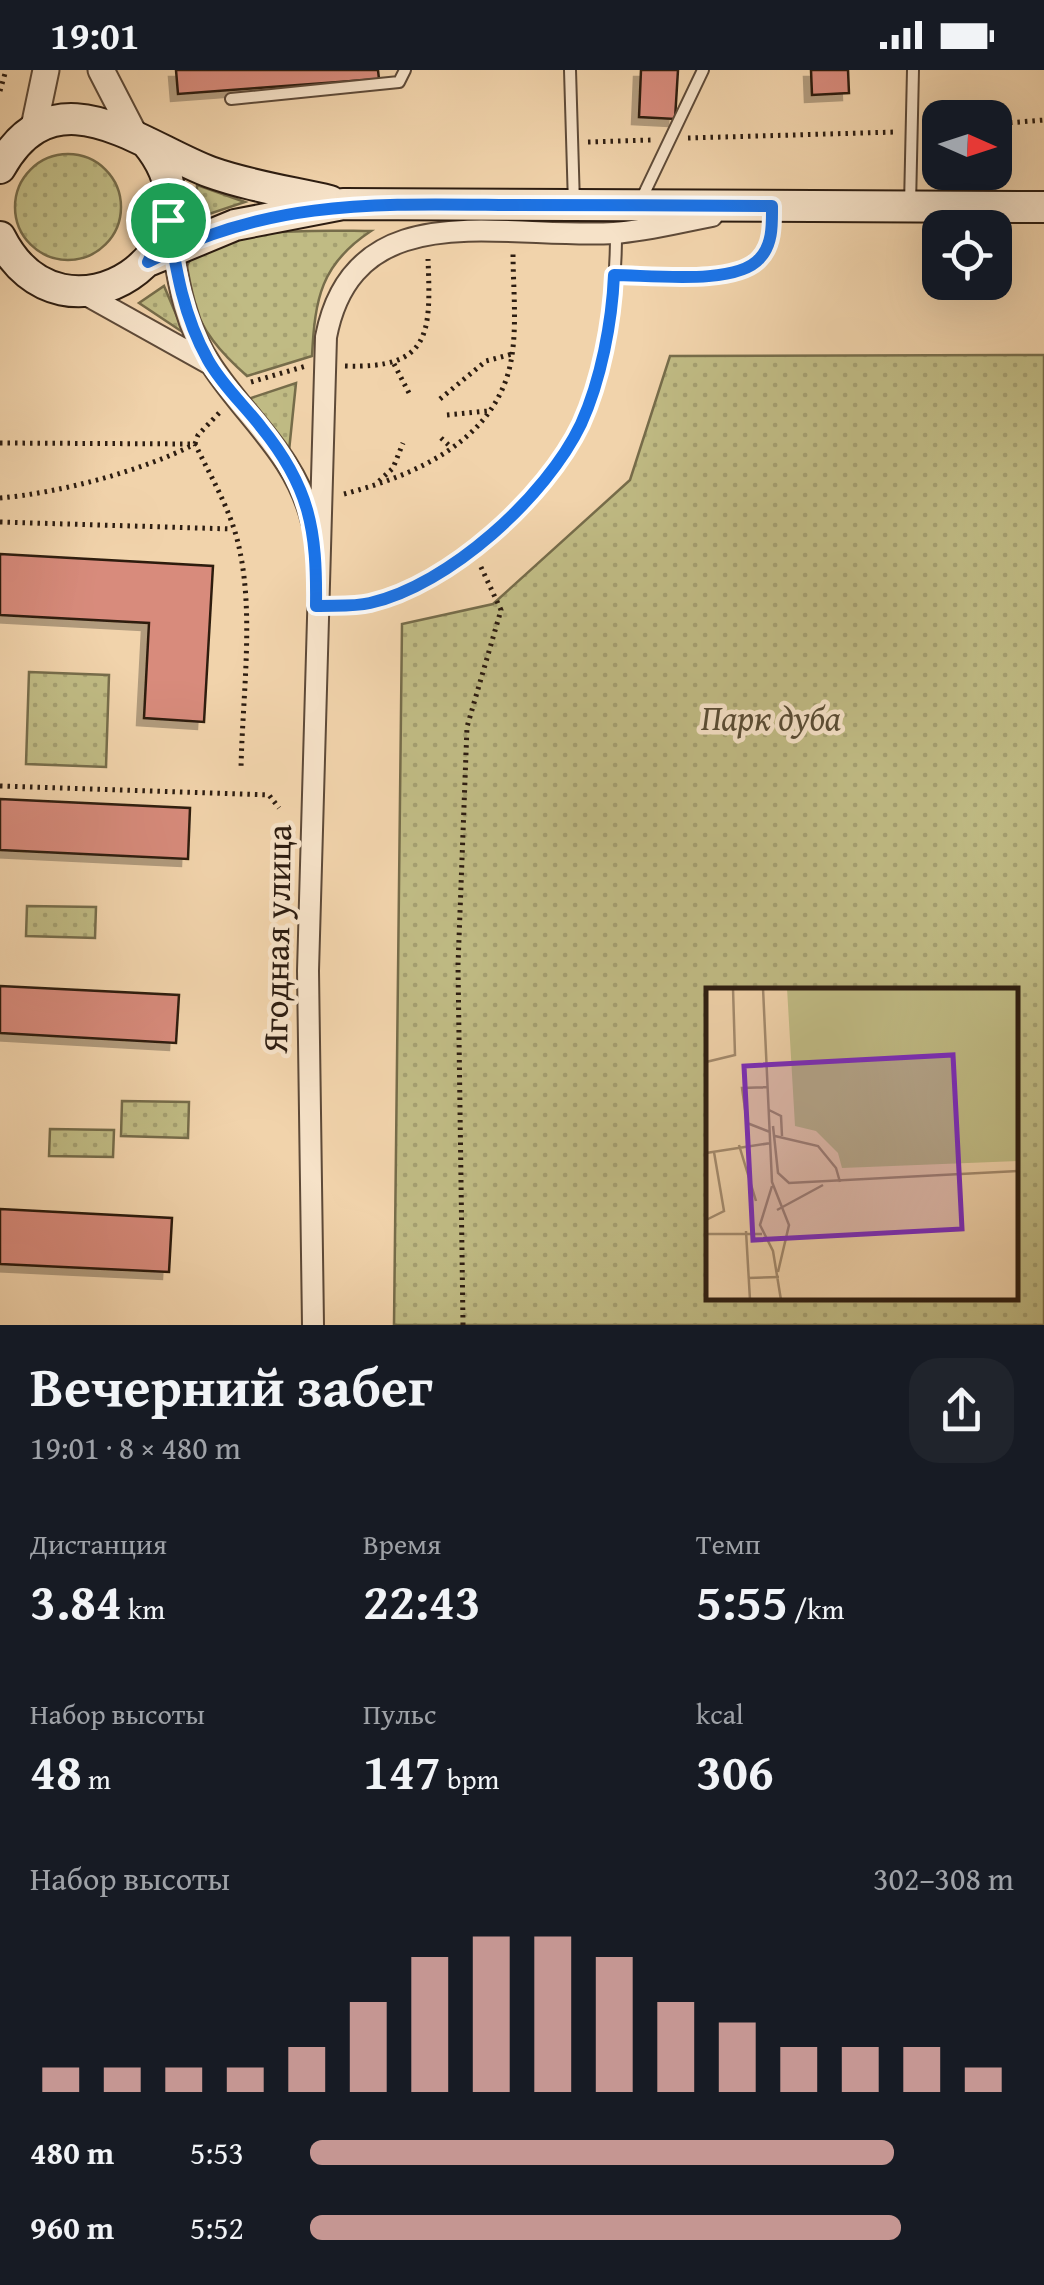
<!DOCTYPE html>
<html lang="ru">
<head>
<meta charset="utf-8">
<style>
	body { margin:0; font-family:"Gentium Book Plus",serif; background:#20242c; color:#f1f3f6; height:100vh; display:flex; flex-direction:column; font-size:38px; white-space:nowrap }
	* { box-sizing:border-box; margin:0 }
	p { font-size:32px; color:#9ea1a6 }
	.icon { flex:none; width:55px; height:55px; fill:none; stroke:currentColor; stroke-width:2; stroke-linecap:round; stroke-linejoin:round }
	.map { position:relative; height:1255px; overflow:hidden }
	.drawer { display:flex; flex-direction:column; background:#171b24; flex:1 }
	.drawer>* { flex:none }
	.needle { width:65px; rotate:93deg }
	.fabs { position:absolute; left:922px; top:30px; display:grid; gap:20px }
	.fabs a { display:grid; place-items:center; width:90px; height:90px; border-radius:20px; background:#171b24; box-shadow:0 10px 40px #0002; font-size:50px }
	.pin { position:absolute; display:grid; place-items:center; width:85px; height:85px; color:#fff; margin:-42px; border:5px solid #fff; border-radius:50%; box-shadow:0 2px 10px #0007 }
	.round { display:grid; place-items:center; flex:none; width:105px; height:105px; border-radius:30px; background:#20242c }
	.overview { display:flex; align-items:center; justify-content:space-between; height:170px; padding:0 30px }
	h1 { font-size:55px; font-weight:700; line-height:75px }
	.figures { display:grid; grid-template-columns:repeat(3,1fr); gap:15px; height:170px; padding:10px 30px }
	.figures div { display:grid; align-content:center }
	.figures b { font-size:50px; font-weight:700 }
	.figures small { font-size:28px; font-weight:400 }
	.figures p { font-size:28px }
	.chart { height:280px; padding:20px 30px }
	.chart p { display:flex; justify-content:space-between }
	.chart svg { width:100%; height:180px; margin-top:10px; stroke:#c59692; stroke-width:6 }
	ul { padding:0 30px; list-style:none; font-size:32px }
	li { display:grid; grid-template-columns:160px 120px 1fr; align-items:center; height:75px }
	li i { height:25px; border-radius:12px; background:#c59692 }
	.status { display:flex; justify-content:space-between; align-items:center; height:70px; padding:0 50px; background:#171b24; direction:ltr }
	.status svg { height:28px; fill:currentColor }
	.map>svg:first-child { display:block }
</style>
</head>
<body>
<div class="status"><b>19:01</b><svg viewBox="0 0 49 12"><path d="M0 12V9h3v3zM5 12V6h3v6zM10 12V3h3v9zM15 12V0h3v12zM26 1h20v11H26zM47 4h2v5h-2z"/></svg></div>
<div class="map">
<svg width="1044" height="1255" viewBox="0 0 1044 1255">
	<defs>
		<pattern id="grass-dots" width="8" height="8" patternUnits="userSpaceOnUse" patternTransform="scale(2.5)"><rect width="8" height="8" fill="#c0bb84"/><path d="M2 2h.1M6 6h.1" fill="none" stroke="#a5a071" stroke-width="1.8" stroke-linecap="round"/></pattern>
		<filter id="shadow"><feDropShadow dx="-7" dy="7" stdDeviation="0" flood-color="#0004"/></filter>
	</defs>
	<rect width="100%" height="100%" fill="#f1d3ab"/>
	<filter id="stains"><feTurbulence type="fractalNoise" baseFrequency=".002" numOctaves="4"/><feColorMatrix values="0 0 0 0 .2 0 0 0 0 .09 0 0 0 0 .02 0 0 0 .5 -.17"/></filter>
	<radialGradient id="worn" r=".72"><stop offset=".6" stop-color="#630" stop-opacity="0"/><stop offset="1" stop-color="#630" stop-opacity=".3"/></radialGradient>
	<!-- grass -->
	<path fill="url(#grass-dots)" stroke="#766c4a" stroke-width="2.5" fill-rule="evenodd" d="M15 137a53 53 0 1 1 106 0a53 53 0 1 1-106 0Z
		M197 115 245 132 197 148Z
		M371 161C321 194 315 228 312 286L247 306C221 283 201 261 191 226 188 214 182 200 191 189 222 155 328 161 371 161Z
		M164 216 184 263 139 233Z
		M1044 285V1255H394L402 554 493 534 630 410 670 286ZM709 920H1016V1228H709Z
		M296 313 289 381 248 329Z
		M29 602 109 605 106 697 26 694Z
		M27 836 96 837 95 868 26 866Z
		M122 1031 189 1032 188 1068 121 1066Z
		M50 1059 114 1060 113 1087 49 1086Z"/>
	<!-- building -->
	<path fill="#d88b7c" stroke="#2d1d11" stroke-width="2.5" filter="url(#shadow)" d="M176 0H378L379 9 178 24Z
		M641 0H678L675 49 639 47Z
		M811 0H848L849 23 812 25Z
		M0 484 213 496 204 652 144 648 149 553 0 545Z
		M0 729 190 738 188 789 0 780Z
		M0 916 179 925 176 973 0 963Z
		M0 1139 172 1148 169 1202 0 1194Z"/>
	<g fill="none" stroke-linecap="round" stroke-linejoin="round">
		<defs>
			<path id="service" d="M570 0 574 134
				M231 29 399 12 405 0
				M641 130 703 0
				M910 135 913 0
				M615 205C650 205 734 216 759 190 772 176 771 155 772 138
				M317 536C349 535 379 534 408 521 475 490 551 420 581 351 607 294 616 225 616 163"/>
			<path id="minor" d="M172 170C178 214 186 258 212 296 247 349 296 386 312 452
				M81 222 210 294
				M313 1255 308 901 326 267C354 121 505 170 614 163 646 161 680 152 712 146"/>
			<path id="tertiary" d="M101 0 132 60
				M34 57 46 0"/>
			<path id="secondary" d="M0 98C55 0 139 75 210 102 249 116 291 122 330 131
				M0 167C63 292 234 176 146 72
				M148 191 235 155 343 134 1044 137"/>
		</defs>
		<!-- service casing -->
		<use href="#service" stroke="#5e4a38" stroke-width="14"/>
		<!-- minor casing -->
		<use href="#minor" stroke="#5e4a38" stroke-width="24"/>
		<!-- tertiary casing -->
		<use href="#tertiary" stroke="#5e4a38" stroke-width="29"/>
		<!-- secondary casing -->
		<use href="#secondary" stroke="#2d1d11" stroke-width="34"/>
		<!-- path -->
		<path stroke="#2d1d11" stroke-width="5" stroke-dasharray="2.5 5" stroke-linecap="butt" d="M0 21 6 0
			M995 54 1044 50
			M928 60 940 59
			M688 68 897 62
			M588 72 652 70
			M394 294 409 323
			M345 296C431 299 431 264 428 189
			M251 312 306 296
			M440 329 486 291 512 284
			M447 345 488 341
			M441 368 452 378
			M0 373 195 374 198 365 220 342
			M379 411 393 398 403 373
			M344 424C408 407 484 377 507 307 519 270 513 222 513 183
			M0 428C59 423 142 401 195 374 212 409 233 444 240 482 254 548 242 632 241 700
			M0 452 232 459
			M0 716 269 725 279 738
			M463 1255 458 895 467 657 501 540 480 495"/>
		<!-- service -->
		<use href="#service" stroke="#f6e2c8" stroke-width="10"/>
		<!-- minor -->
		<use href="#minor" stroke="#f6e2c8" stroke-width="20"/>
		<!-- tertiary -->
		<use href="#tertiary" stroke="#f6e2c8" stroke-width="25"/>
		<!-- secondary -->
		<use href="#secondary" stroke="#f6e2c8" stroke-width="30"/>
	</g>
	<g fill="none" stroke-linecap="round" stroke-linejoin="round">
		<defs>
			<path id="route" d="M168 150C176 200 183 245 208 290 222 315 244 335 261 357 310 417 317 460 316 536 334 535 353 537 370 533 449 515 546 427 581 354 601 310 612 252 614 205 650 205 737 216 760 188 773 174 772 154 772 136 686 135 599 135 513 135 379 134 271 128 148 192L168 150"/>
		</defs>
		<!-- route casing -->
		<use href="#route" stroke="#fff" stroke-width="20"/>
		<!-- route -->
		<use href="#route" stroke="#1a73e8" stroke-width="12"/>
	</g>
	<g text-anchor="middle" stroke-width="9" stroke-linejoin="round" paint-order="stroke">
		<!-- park labels -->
		<g font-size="35" font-style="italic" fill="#594c34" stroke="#f6e2c8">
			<text x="771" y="660">Парк дуба</text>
		</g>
		<!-- street labels -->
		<g font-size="35" fill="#2d1d11" stroke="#f6e2c8">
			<text transform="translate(277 869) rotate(-89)" y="12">Ягодная улица</text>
		</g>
	</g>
	<!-- overview -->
	<g transform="translate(706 918)">
		<rect width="312" height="312" fill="#f1d3ab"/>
		<path d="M81 0H312V173L136 180 132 165 110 143 89 138Z" fill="#c0bb84"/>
		<path fill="none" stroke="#a38a6d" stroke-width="2.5" d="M57 0 66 194 83 237 72 284M0 74 29 67 27 0M62 99 36 100 41 135 64 144M63 122 75 128 76 148M67 138 72 185 83 195 313 183M69 148 112 158 130 180 134 194M33 157 50 213M0 165 65 155M66 198 54 237 67 263 75 312M71 222 117 197M0 232 18 223 8 164M40 243 44 312M0 246H56M42 290 73 289"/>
		<path fill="#7b2cbf" fill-opacity="0.15" stroke="#7b2cbf" stroke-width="5" d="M247 67 256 241 47 252 38 78Z"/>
		<rect width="312" height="312" fill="none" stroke="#2d1d11" stroke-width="5"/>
	</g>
	<rect width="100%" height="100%" filter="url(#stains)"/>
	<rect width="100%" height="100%" fill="url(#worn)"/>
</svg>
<div class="fabs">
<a><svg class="needle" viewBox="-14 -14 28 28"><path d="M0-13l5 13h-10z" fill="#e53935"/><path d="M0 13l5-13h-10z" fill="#9ea1a6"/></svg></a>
<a><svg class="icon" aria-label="locate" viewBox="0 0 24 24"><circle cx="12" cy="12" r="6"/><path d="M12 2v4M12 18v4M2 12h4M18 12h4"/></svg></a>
</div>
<div class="pin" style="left:168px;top:150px;background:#1e9e55"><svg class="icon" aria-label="arrive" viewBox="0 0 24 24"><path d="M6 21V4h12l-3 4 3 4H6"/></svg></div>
</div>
<section class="drawer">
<div class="overview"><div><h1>Вечерний забег</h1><p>19:01 · 8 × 480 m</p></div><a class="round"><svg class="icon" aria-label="share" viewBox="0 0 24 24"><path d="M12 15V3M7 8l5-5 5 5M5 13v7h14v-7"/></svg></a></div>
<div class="figures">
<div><p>Дистанция</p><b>3.84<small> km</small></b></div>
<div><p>Время</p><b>22:43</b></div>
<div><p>Темп</p><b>5:55<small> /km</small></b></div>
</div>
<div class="figures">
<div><p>Набор высоты</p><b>48<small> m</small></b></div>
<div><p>Пульс</p><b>147<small> bpm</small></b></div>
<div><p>kcal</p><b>306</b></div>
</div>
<div class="chart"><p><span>Набор высоты</span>302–308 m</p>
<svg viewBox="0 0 160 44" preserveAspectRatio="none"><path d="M5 44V38M15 44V38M25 44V38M35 44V38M45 44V33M55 44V22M65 44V11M75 44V6M85 44V6M95 44V11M105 44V22M115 44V27M125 44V33M135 44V33M145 44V33M155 44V38"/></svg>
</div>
<ul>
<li><b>480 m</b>5:53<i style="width:83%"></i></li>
<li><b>960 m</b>5:52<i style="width:84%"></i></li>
</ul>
</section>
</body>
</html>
